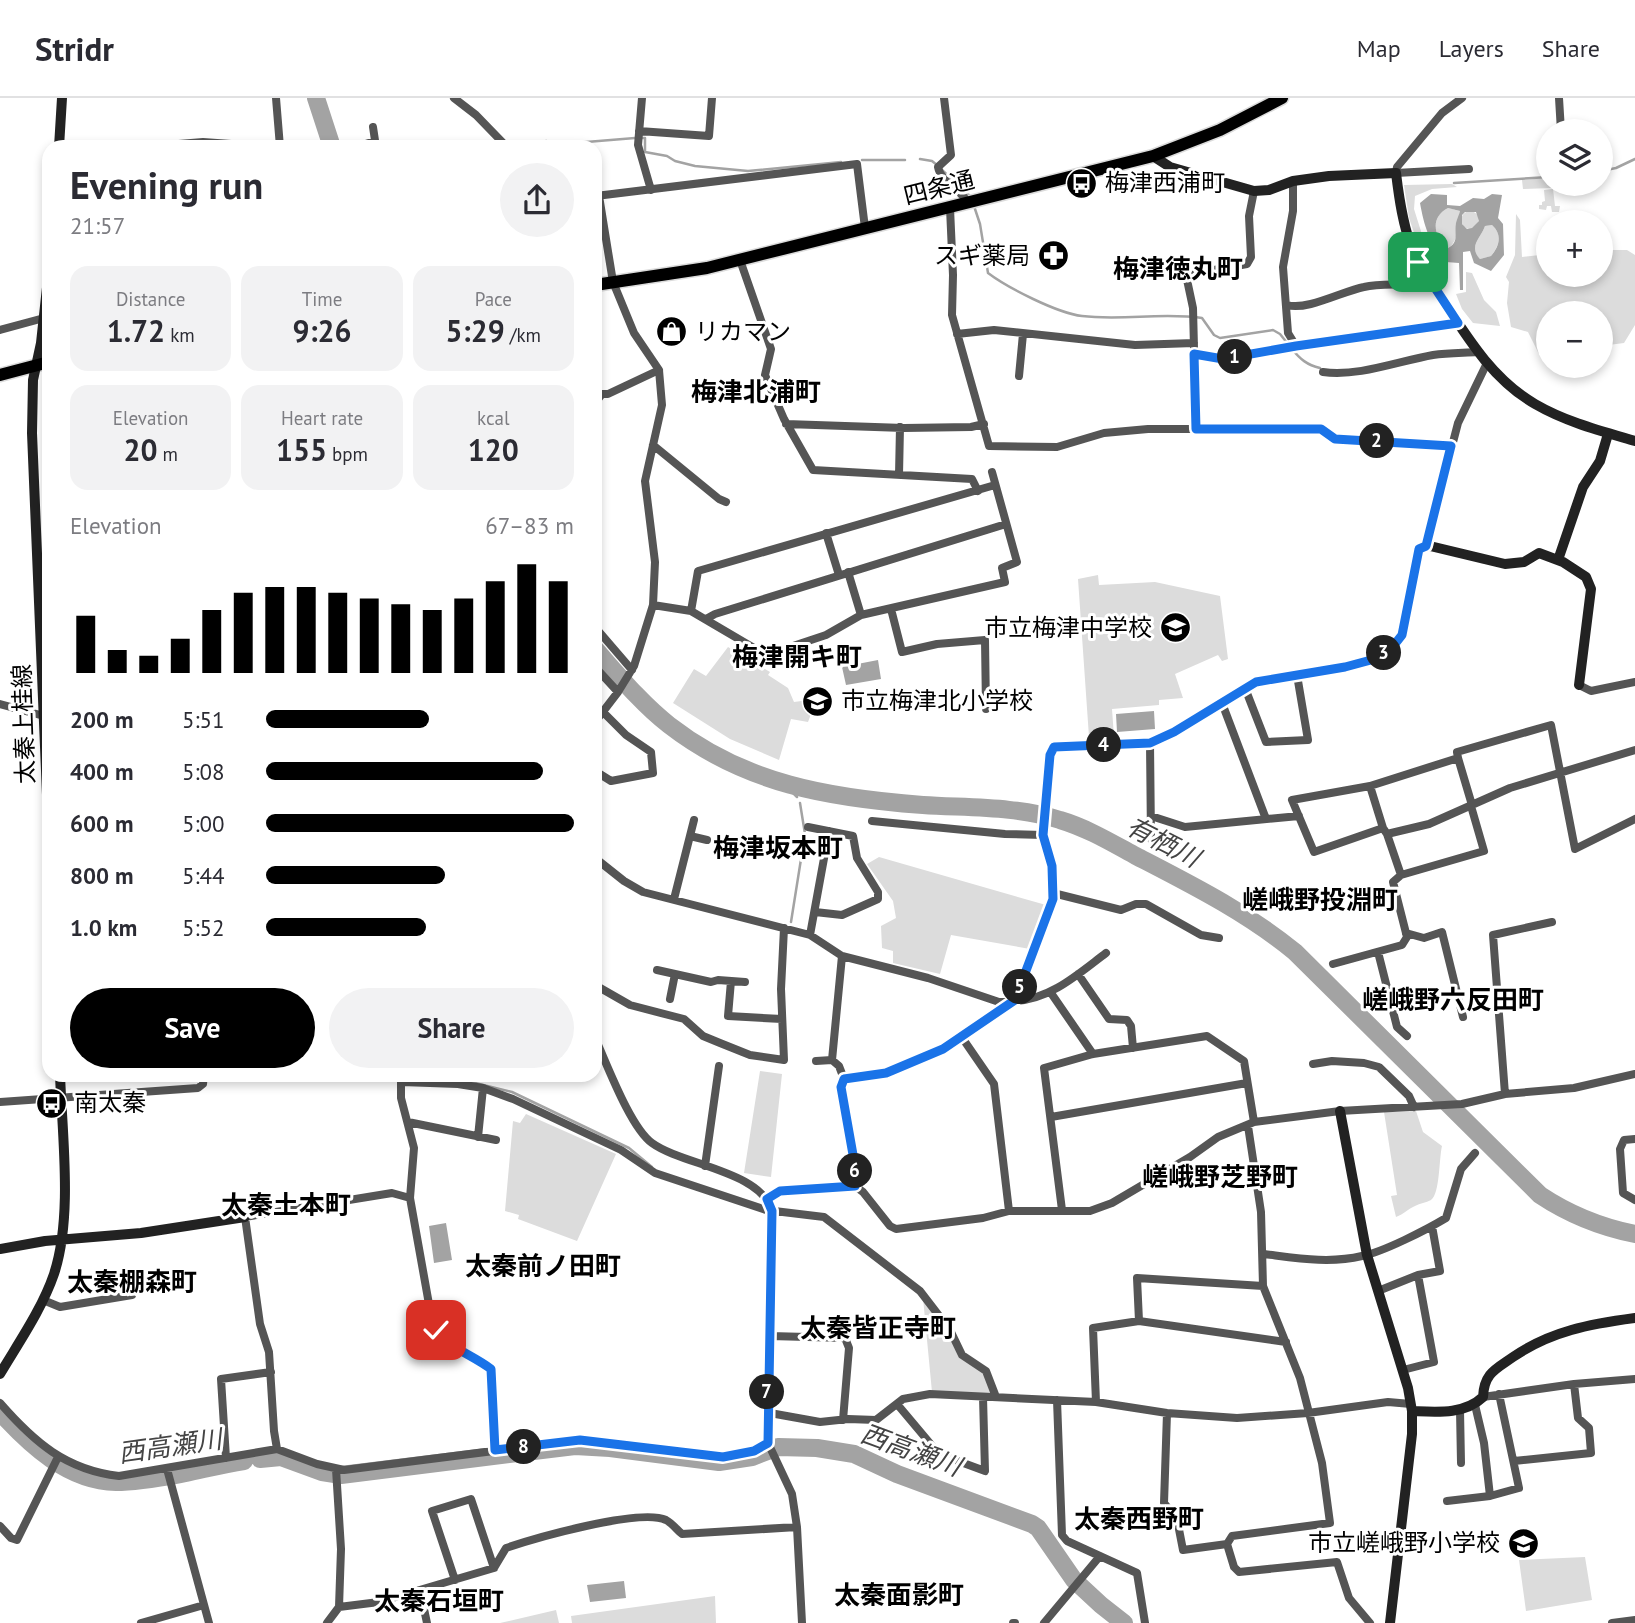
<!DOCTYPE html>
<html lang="en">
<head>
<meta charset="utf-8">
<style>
	body { margin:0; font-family:"PT Sans","Noto Sans JP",sans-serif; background:#f2f2f3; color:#2b2b33; height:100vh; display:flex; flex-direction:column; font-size:26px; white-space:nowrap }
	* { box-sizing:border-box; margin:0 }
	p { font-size:23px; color:#7c7c81 }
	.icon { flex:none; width:38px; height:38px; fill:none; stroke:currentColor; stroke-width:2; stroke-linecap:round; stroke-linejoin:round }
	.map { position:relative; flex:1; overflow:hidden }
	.side { position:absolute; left:42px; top:42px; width:560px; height:942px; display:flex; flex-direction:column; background:#fff; border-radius:21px; box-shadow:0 4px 10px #0003 }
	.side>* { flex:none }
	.tools { position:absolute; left:1536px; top:21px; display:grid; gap:14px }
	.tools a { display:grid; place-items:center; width:77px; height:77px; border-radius:50%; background:#fff; box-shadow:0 4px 10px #0003; font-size:35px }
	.pin { position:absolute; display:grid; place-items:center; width:60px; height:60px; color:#fff; margin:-30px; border-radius:14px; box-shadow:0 4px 10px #0006 }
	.km { position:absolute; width:35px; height:35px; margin:-18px; border-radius:50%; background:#222; color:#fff; font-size:19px; line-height:35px; text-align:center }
	.round { display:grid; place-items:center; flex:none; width:74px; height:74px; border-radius:37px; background:#f2f2f3 }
	.overview { display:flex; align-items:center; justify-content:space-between; height:119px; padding:0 28px }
	h1 { font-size:38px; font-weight:600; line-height:52px }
	.figures { display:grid; grid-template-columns:repeat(3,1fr); gap:10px; height:119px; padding:7px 28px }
	.figures div { display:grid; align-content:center; border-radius:18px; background:#f2f2f3; text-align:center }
	.figures b { font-size:30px; font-weight:600 }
	.figures small { font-size:19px; font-weight:400 }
	.figures p { font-size:19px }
	.chart { height:196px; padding:14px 28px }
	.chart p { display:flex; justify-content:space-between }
	.chart svg { width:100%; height:126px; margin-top:7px; stroke:#000; stroke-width:6 }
	.cta { display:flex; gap:14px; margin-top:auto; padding:14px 28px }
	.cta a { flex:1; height:80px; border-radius:42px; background:#000; color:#fff; font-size:28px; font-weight:600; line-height:80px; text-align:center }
	.cta a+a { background:#f2f2f3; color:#2b2b33 }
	ul { padding:0 28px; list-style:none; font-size:23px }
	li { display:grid; grid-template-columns:112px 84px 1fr; align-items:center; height:52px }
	li i { height:18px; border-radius:9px; background:#000 }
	header { display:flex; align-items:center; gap:42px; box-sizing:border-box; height:98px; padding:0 35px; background:#fff; border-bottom:2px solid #e1e1e2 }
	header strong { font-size:33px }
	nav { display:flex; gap:38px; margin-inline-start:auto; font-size:24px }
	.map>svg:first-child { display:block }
</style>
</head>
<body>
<header>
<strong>Stridr</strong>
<nav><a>Map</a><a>Layers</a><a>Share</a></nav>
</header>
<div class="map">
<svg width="1635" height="1525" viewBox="0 0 1635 1525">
	<rect width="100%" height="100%" fill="#fff"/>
	<!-- green -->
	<path fill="#dcdcdc" d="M1549 80V86H1552V90L1523 91 1522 82Z
		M1452 86 1457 89 1432 91 1415 98 1414 111 1425 146 1441 174V181L1437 184 1423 161 1409 120 1404 87Z
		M1553 91 1555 108H1560L1559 114H1552L1551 108H1547L1546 112 1539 111V107H1542V104L1545 103 1544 92Z
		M1448 110 1460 113C1457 126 1460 145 1446 151 1435 138 1429 120 1448 110Z
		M1461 122a9 9 0 1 1 18 0a9 9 0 1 1-18 0Z
		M1516 116 1520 122 1522 159 1549 156V177H1561L1562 182 1579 181V177H1601V152H1627L1635 157V227L1624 245 1601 248V215H1549V255L1539 256 1528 234 1511 229 1507 205 1509 184 1506 179 1515 157Z
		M1492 127C1503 137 1499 148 1491 158L1480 161C1468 148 1481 140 1485 128Z
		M1466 174 1472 175 1484 202 1496 214 1500 228 1473 225 1462 211 1456 196 1466 194Z
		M1098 477 1099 487 1155 484 1220 498 1228 561 1222 563 1218 557 1175 576 1183 600 1159 602V607L1112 611 1114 639H1089L1078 481Z
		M728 549 770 574 768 577 788 590 794 604 809 602 811 616 808 624 791 621 779 662 730 641 673 605 694 571 706 578Z
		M879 759 1046 807 1030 851 951 837 940 876 893 865V853L882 850 881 828 896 820 893 803 867 766Z
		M760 973 782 976 771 1079 744 1075Z
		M1416 1013 1423 1034 1442 1048C1439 1060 1440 1096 1431 1102 1426 1105 1420 1105 1415 1108 1408 1111 1404 1116 1396 1119L1391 1098 1397 1097 1384 1014Z
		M526 1016 616 1056 577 1143 518 1121 519 1117 505 1113 513 1023 520 1025Z
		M923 1200 949 1233 960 1257 985 1274 994 1297 932 1294Z
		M1585 1459 1592 1502 1526 1513 1519 1462Z
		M715 1498 716 1525H572L571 1518Z
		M556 1512 559 1525H500Z"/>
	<!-- water -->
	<path fill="#a3a3a3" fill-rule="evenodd" d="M1431 96 1447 97V107L1460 108 1473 100 1484 101 1492 96 1502 97 1498 120 1503 126 1504 157 1491 173 1474 165 1470 153 1463 154V192H1460L1459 165 1446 164C1429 142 1425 132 1420 105ZM1448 110 1460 113C1459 117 1457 121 1456 125 1454 137 1460 145 1446 151 1435 138 1429 120 1448 110ZM1465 114H1476L1479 123 1472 130 1467 131 1462 126V117ZM1485 128 1492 127C1503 137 1499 149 1491 158L1480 161C1468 148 1481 140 1485 128Z
		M878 562 881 581 846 587 842 569Z
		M1154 613 1155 631 1117 634 1116 616Z
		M446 1125 452 1162 434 1165 429 1128Z
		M624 1483 626 1500 590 1504 587 1487Z"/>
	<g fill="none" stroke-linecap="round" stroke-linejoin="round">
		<!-- stream -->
		<path stroke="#a3a3a3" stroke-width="2.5" d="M642 40H645V54L667 58 675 63 695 68 748 73 841 64
			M546 43 562 46 635 40
			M920 61 932 63 937 67
			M862 62H905
			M942 72 970 98
			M1601 73 1616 70 1635 61
			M1454 85 1549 79
			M974 108 980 126 988 175C1008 190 1057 215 1082 218 1122 223 1162 214 1202 220L1214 237 1220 240 1273 232 1280 236 1288 246
			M1292 251C1300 261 1307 267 1320 270
			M784 686 797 699
			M791 824 805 736 800 705
			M409 980 459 981 512 994 629 1050 652 1069"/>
		<!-- river -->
		<path stroke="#a3a3a3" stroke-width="18" d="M316 0 332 49
			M595 551C618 577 642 606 669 627 745 686 829 700 923 707 968 710 1017 708 1060 722 1087 730 1112 745 1136 758 1192 787 1246 814 1295 854L1540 1097C1570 1117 1600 1129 1635 1136
			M0 1314C30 1347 68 1383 116 1384 139 1384 164 1379 186 1375 205 1371 224 1366 244 1363
			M260 1361 281 1359 322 1374 341 1377 575 1348 610 1350 719 1364 752 1359 778 1349 817 1350 854 1356 897 1376 1032 1426 1038 1430 1074 1482 1101 1507 1124 1525"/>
		<defs>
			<path id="primary" d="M595 187 707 170 1153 58 1220 32 1282 0
				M0 277 49 264"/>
		</defs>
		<!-- primary casing -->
		<use href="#primary" stroke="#dbdbdb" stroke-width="15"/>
		<!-- street -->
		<path stroke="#555" stroke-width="8" d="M276 0 280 49
			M454 0 476 17 507 49
			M642 0 638 47 651 92
			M944 0 951 57 938 69C941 85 961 91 968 105
			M1462 0 1442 15 1397 69 1396 75 1469 71
			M1559 0 1561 33
			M373 29 376 49
			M639 33 709 38 712 0
			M359 48 375 43
			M142 49 203 44 274 49
			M1293 83V113L1283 169 1288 235 1296 248
			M596 98 857 66 865 130
			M950 110 953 177 952 217 989 348 1057 349 1104 335 1148 331H1321L1335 341 1451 348
			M740 162 771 251 765 277 784 321 813 372 972 381 978 393
			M1287 207C1307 213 1343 193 1364 189 1378 186 1394 187 1409 186
			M0 232 44 220
			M957 236 994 232 1135 247 1194 245
			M1194 256 1223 261 1296 248 1458 225
			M1323 274C1358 279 1399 263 1433 257 1448 255 1463 255 1478 254
			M1019 278 1023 236
			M595 305 602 296H608L659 272
			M786 326 904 330 971 329 984 326
			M1196 331 1193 210 1186 177 1247 166 1251 159 1249 118 1254 93
			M653 347 719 401 726 404
			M899 377 900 329
			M826 435 839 477
			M1426 448 1458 325 1487 265
			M848 474 861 517
			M653 507 691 513 766 557 826 537 861 517 1005 484 1002 470 1017 464 992 374
			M891 511 902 554 937 546 985 542 986 611
			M691 513 698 473 995 387
			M706 521 715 516 1006 426
			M595 529 632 572
			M595 569 618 594
			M1579 587 1591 593 1635 584
			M1245 590 1266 644 1308 642 1297 577
			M1222 605 1266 721
			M0 606 44 618
			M595 624 618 594 634 568 653 507 655 464 645 383 662 307 659 272 634 235 613 184 599 98
			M1150 645 1151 741
			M1458 660 1472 707
			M595 673 611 683 653 675 651 654 626 637 602 613
			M1370 688 1383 730 1314 754 1292 702 1370 688 1458 660 1457 654 1551 627 1575 751 1635 721
			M1151 718 1185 729 1299 718
			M872 723 1005 736 1043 737
			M808 729 853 738 857 760 878 794V801L842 817 815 814
			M1383 730 1387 736 1429 726 1510 690 1635 652
			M1387 736 1401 777
			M690 738 707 742
			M595 760 624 783 643 794 810 837 842 858 928 880 999 904H1012
			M1053 795 1121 812 1136 806H1146L1201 837 1219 840
			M674 801 694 722
			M1406 835 1424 840 1442 834 1463 919
			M810 837 829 733
			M1378 854 1397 929 1407 938
			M1333 866 1402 847 1407 839 1393 784 1401 777 1484 753 1471 708
			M657 872 711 884 718 882 745 884
			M1078 876 1109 921 1127 922 1131 928 1133 950
			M731 883 728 918 782 921
			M595 887 630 907 684 921 703 938 720 945 750 957 784 962 781 891 784 830
			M1051 895 1093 956
			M670 901 675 876
			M1015 903 1053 801 1052 768 1043 737 1050 657 1054 649 1150 645 1174 634 1256 584 1345 569 1371 562 1391 551 1402 537 1419 451
			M961 938 994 986 1009 1113
			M595 940C607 966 630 1029 652 1045 682 1067 761 1073 772 1113L768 1345 792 1396 797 1429 802 1525
			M832 962 842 858
			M832 962 839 968 844 981
			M816 963 832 962
			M1313 966 1332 963 1364 965 1379 969 1409 998 1414 1009
			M401 976V1000L414 1050 410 1100 432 1223 444 1243 468 1255 490 1271 495 1352
			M402 984 458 986 483 990 513 1001 621 1052 655 1075 766 1112 824 1119 920 1193 950 1232 962 1257 986 1273 996 1299
			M1505 996 1493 837 1552 824
			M0 1004 198 990 203 986 204 976
			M1051 1019 1247 985
			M408 1024 496 1042
			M1248 1028 1261 1114 1263 1188 1300 1280 1322 1365 1330 1425 1232 1438 1227 1446 1234 1469 1239 1474 1337 1464 1349 1500 1370 1525
			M478 1039 483 990
			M1635 1041 1624 1042 1620 1051 1623 1095 1635 1102
			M705 1068 719 968
			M855 1088V1068L841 989 844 981 886 975 943 951 1015 903C1051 901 1078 876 1106 855
			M767 1101 780 1093 855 1088 863 1094 890 1128 896 1131 983 1120 1009 1113H1090L1112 1105 1190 1059 1218 1039 1254 1024 1340 1013 1462 1006 1505 996 1574 990 1635 976
			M1062 1112 1044 970 1093 956 1207 938 1244 963 1254 1024
			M1264 1156C1296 1160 1329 1166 1362 1158 1383 1154 1426 1132 1446 1120L1461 1071 1475 1055
			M1378 1193 1418 1177 1440 1173 1432 1128
			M43 1202 60 1209 132 1197
			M1139 1223 1137 1180 1263 1188
			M770 1238 845 1240 849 1250 843 1322
			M1403 1272 1434 1264 1418 1177
			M1483 1299 1574 1286 1635 1281
			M1057 1302 1062 1437 1067 1443 1137 1475 1145 1525
			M1096 1304 1093 1230 1139 1223 1286 1244
			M0 1305C34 1344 66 1372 119 1378L277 1351 317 1366 344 1372 580 1342 723 1359 754 1354 768 1345
			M897 1306 939 1356 985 1373 983 1299
			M1475 1307 1484 1345 1490 1398
			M1460 1312 1461 1365
			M770 1315 820 1324 848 1321 876 1322 903 1301 930 1296 1096 1304 1167 1315 1237 1320 1308 1315 1388 1304 1411 1306
			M1167 1315 1164 1405 1177 1421 1183 1452 1227 1446
			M277 1351 274 1333 269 1254 260 1226 245 1119 392 1095 410 1100
			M226 1360 221 1281 271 1274
			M1514 1363 1591 1355 1589 1330 1578 1320 1574 1286
			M167 1371 209 1525
			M1447 1403 1490 1398 1519 1390 1499 1296
			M0 1428 11 1440 17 1442 58 1359
			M455 1482 432 1413 471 1401 494 1470
			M420 1492 427 1525
			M339 1509 379 1504 494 1470 506 1450C535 1440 640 1410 666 1422 672 1425 677 1432 682 1436L797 1429
			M141 1525 204 1507
			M327 1525 339 1509 341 1451 336 1371
			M1013 1525H1015
			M1044 1525 1100 1458
			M1612 1525 1635 1522"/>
		<!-- secondary -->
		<path stroke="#222" stroke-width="10" d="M59 49 62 0
			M1153 58 1170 69 1254 93 1269 92 1293 83 1329 78 1396 75C1399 100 1403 129 1413 153 1420 169 1431 184 1441 199 1467 239 1492 281 1535 306 1566 324 1601 333 1635 343
			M49 171 41 245 33 282 32 335 49 745
			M1419 451 1430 448 1505 466 1524 464 1539 455 1563 464 1586 479 1591 491 1579 587
			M1558 462 1583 389 1600 363 1608 336
			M1340 1013 1367 1157 1408 1290 1412 1313V1336L1390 1525
			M0 1151 45 1143 141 1135 245 1119
			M0 1276C19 1244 42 1211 54 1176 73 1118 62 1037 60 976
			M1412 1313C1436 1314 1464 1317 1483 1299 1484 1275 1496 1271 1513 1259 1551 1233 1590 1226 1635 1220"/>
		<!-- primary -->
		<use href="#primary" stroke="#000" stroke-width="12"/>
	</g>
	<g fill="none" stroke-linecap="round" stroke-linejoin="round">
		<defs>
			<path id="route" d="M436 1232C447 1249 473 1257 491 1271L495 1352 580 1342 723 1359 754 1353 768 1345 772 1113 767 1101 780 1093 855 1088V1068L841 989 844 981 886 975 943 951 1015 902 1053 801 1052 768 1043 737 1050 657 1054 649 1150 645 1174 634 1256 584 1345 569 1371 562 1391 551 1402 537 1419 451 1426 448 1451 348 1335 341 1321 331H1196L1194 256 1223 261 1296 248 1458 225 1418 164"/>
		</defs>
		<!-- route casing -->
		<use href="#route" stroke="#fff" stroke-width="14"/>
		<!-- route -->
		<use href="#route" stroke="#1a73e8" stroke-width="9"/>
	</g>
	<!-- icons -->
	<defs>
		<symbol id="bus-disc" viewBox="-11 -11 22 22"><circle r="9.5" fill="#000" stroke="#fff"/><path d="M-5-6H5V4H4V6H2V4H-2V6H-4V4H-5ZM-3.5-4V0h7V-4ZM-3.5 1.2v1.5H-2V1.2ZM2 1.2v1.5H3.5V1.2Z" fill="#fff"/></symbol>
		<symbol id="pharmacy-disc" viewBox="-11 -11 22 22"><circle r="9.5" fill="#000" stroke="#fff"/><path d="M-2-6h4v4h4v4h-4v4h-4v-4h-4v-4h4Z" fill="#fff"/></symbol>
		<symbol id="shop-disc" viewBox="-11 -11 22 22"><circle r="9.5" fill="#000" stroke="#fff"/><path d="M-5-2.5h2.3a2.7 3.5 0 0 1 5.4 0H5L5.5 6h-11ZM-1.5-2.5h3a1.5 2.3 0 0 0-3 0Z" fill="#fff"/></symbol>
		<symbol id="school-disc" viewBox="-11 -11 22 22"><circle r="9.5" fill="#000" stroke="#fff"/><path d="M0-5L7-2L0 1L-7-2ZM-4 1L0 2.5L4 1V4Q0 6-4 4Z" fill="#fff"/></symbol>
	</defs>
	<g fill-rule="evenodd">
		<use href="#bus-disc" x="1064" y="68" width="35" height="35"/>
		<use href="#pharmacy-disc" x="1036" y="140" width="35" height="35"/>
		<use href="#shop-disc" x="654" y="216" width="35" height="35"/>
		<use href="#school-disc" x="1158" y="512" width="35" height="35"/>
		<use href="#school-disc" x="800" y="586" width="35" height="35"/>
		<use href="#bus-disc" x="34" y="988" width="35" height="35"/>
		<use href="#school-disc" x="1506" y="1428" width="35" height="35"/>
	</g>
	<g text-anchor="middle" stroke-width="6" stroke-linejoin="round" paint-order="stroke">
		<!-- poi labels -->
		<g font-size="24" fill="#000" stroke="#fff" text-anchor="start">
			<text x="1105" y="93">梅津西浦町</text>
			<text x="1030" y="166" text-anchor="end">スギ薬局</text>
			<text x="695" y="242">リカマン</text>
			<text x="1152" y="538" text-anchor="end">市立梅津中学校</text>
			<text x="841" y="611">市立梅津北小学校</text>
			<text x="74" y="1013">南太秦</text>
			<text x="1500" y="1453" text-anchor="end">市立嵯峨野小学校</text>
		</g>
		<!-- street labels -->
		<g font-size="24" fill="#000" stroke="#fff">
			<text transform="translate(939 90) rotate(-14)" y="8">四条通</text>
			<text transform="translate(24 626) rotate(-92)" y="8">太秦上桂線</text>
		</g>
		<!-- neighbourhood labels -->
		<g font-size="26" font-weight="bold" fill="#000" stroke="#fff">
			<text x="1178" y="180">梅津徳丸町</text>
			<text x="756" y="303">梅津北浦町</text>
			<text x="797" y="568">梅津開キ町</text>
			<text x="778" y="759">梅津坂本町</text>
			<text x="1320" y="811">嵯峨野投淵町</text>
			<text x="1453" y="911">嵯峨野六反田町</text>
			<text x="1220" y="1088">嵯峨野芝野町</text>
			<text x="286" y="1116">太秦土本町</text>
			<text x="543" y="1177">太秦前ノ田町</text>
			<text x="132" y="1193">太秦棚森町</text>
			<text x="878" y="1239">太秦皆正寺町</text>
			<text x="1139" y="1430">太秦西野町</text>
			<text x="899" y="1506">太秦面影町</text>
			<text x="439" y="1512">太秦石垣町</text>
		</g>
		<!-- water labels -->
		<g font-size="26" font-style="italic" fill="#444" stroke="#fff">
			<text transform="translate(1163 744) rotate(27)" y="9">有栖川</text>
			<text transform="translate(170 1348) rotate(-8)" y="9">西高瀬川</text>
			<text transform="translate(911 1352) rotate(20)" y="9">西高瀬川</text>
		</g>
	</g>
</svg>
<div class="tools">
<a><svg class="icon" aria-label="layers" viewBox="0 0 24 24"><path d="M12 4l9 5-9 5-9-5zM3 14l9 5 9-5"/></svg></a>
<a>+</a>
<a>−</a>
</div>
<div class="pin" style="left:1418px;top:164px;background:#1e9e55"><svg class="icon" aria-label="arrive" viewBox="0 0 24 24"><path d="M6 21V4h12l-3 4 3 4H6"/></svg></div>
<div class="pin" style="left:436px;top:1232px;background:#d93025"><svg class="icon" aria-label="check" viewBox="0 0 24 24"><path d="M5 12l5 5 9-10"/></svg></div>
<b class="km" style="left:1235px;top:259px">1</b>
<b class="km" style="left:1377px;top:343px">2</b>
<b class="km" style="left:1384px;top:555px">3</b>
<b class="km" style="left:1104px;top:647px">4</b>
<b class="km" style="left:1020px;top:889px">5</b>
<b class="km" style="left:855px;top:1073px">6</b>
<b class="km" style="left:767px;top:1294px">7</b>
<b class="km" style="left:524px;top:1349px">8</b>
<section class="side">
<div class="overview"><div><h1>Evening run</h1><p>21:57</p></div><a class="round"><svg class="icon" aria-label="share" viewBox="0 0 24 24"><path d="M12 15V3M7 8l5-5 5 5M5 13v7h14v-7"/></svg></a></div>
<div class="figures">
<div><p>Distance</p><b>1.72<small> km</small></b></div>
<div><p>Time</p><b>9:26</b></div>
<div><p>Pace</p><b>5:29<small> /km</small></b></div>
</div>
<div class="figures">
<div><p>Elevation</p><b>20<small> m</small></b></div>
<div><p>Heart rate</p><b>155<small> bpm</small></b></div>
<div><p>kcal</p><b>120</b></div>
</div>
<div class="chart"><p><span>Elevation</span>67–83 m</p>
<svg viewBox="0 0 160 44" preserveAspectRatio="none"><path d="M5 44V24M15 44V36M25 44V38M35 44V32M45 44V22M55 44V16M65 44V14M75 44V14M85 44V16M95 44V18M105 44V20M115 44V22M125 44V18M135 44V12M145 44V6M155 44V12"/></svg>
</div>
<ul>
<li><b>200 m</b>5:51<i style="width:53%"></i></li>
<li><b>400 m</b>5:08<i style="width:90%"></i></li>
<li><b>600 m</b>5:00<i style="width:100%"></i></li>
<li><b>800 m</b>5:44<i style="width:58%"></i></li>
<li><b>1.0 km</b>5:52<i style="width:52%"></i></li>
</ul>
<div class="cta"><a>Save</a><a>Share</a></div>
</section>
</div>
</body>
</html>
